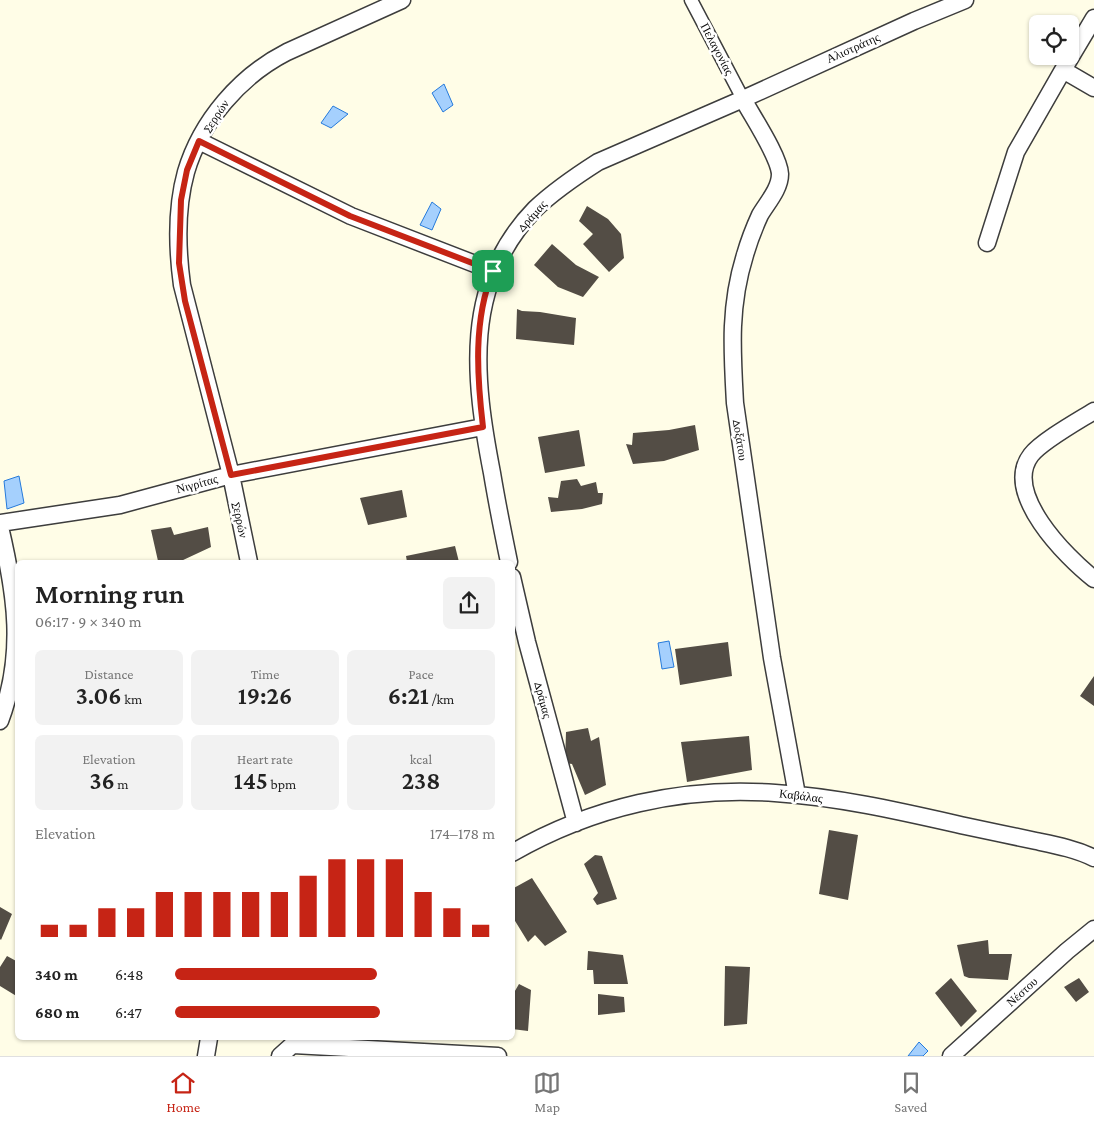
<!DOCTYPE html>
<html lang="en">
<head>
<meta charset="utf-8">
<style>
	body { margin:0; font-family:"Crimson Pro",serif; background:#f2f2f2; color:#222; height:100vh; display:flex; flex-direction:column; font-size:19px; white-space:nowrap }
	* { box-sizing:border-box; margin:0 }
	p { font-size:16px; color:#767676 }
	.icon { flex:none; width:28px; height:28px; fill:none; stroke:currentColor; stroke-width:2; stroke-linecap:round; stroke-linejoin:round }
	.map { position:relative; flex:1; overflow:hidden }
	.panel { position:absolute; left:15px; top:560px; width:500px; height:480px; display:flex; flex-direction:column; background:#fff; border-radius:8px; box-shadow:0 1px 4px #0004 }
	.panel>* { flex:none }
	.fabs { position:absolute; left:1029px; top:15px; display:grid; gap:10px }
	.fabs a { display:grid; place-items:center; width:50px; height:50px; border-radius:8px; background:#fff; box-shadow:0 1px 4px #0004; font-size:25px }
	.pin { position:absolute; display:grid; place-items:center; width:42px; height:42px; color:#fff; margin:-21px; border-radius:10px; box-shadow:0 2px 8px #0006 }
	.round { display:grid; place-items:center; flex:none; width:52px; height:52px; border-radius:8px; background:#f2f2f2 }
	.overview { display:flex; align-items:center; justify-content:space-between; height:85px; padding:0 20px }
	h1 { font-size:28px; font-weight:600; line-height:38px }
	.metrics { display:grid; grid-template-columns:repeat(3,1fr); gap:8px; height:85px; padding:5px 20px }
	.metrics div { display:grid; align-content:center; border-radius:8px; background:#f2f2f2; text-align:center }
	.metrics b { font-size:25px; font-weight:600 }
	.metrics small { font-size:14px; font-weight:400 }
	.metrics p { font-size:14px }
	.chart { height:140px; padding:10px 20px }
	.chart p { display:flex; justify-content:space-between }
	.chart svg { width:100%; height:90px; margin-top:5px; stroke:#c62415; stroke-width:6 }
	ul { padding:0 20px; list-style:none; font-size:16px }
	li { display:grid; grid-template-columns:80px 60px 1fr; align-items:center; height:38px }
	li i { height:12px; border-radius:6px; background:#c62415 }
	.tabs { display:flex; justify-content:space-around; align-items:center; height:70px; border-top:1px solid #e0e0e0; background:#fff; font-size:14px; color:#767676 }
	.tabs a { display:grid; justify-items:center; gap:2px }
	.tabs .active { color:#c62415 }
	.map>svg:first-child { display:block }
</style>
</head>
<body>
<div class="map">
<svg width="1094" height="1056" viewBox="0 0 1094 1056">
	<rect width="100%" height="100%" fill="#fffde7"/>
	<!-- water -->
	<path fill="#a5d0fd" stroke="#257adb" d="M444 84 453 105 443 112 432 93Z
		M333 106 348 114 331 128 321 123Z
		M432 202 441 209 432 230 420 225Z
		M19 476 24 503 7 509 4 481Z
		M669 641 674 667 662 669 658 643Z
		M919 1042 928 1051 923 1056H908Z"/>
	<!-- building -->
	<path fill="#534d45" d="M587 206 608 219 621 234 624 258 609 272 583 244 593 234 579 221Z
		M552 244 576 265 599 277 583 297 558 287 534 265Z
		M517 309 522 311 540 312 576 318 574 345 516 339Z
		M695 425 699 450 664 461 633 464 626 444 632 445 633 433 669 430Z
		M579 430 585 466 545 473 538 437Z
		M577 479 581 486 596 482 598 493H603L602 504 582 509 551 512 548 497 558 498 561 481Z
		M402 490 407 517 368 525 360 498Z
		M171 527 174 535 208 527 211 547 181 561H158L151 530Z
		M455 546 459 562H407L406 556Z
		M728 642 732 676 680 685 675 649Z
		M1094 676V706L1080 696Z
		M588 728 591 741 599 737 606 785 585 795 572 764 565 763 566 732Z
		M749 736 752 770 687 782 681 742Z
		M829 830 858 835 848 900 819 894Z
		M595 855 602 856 617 899 597 905 593 899 598 893 584 864Z
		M532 878 567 932 545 946 535 935 528 942 512 916V889Z
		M0 907 12 914 1 940 0 939Z
		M988 940 989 954H1012L1008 980 969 978 964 976 957 945Z
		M588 951 623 955 628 984H594L593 970H587Z
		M7 956 18 962V997L0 986V967Z
		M725 966 750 967 747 1024 724 1026Z
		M951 978 977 1011 961 1027 935 993Z
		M1079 978 1089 992 1076 1002 1064 987Z
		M519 984 531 990 528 1031 512 1029V996Z
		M598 994 624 997 625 1012 598 1015Z"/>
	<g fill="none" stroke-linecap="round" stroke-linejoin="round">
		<defs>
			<path id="pedestrian" d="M691 0 743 99"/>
			<path id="minor" d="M1094 18 1063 70 1094 88
				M743 99C752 116 779 156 780 174 780 189 767 203 760 215 754 228 749 241 745 255 729 306 732 350 735 403L772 658 797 795
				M199 141 351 216 493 271
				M987 243 1016 152 1063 70
				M1094 411C1078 421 1042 441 1031 455 1002 493 1066 557 1094 579
				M0 523 120 505 231 475 483 427
				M0 527C16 595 25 654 0 721
				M249 562 231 475 182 285C177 248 176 208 186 172 201 121 240 76 287 52L402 0
				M509 562C503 533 497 503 492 473 474 380 462 284 535 209 554 191 576 176 598 162L743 99 914 21 965 0
				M512 577 527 642 576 823
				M512 853C592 807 683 786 775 793 839 797 903 812 965 826 989 831 1012 836 1036 841 1055 845 1076 849 1094 858
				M293 1045 498 1056
				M206 1056 209 1038
				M280 1056 299 1039
				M951 1056 1067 951 1094 929"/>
		</defs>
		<!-- pedestrian casing -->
		<use href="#pedestrian" stroke="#3d3d3d" stroke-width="15"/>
		<!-- minor casing -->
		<use href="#minor" stroke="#3d3d3d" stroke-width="19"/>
		<!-- pedestrian -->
		<use href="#pedestrian" stroke="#fff" stroke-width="12"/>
		<!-- minor -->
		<use href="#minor" stroke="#fff" stroke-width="16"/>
	</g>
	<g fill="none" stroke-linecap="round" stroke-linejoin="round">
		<defs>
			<path id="route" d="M199 141 350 216 493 271C473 320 477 376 483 427L231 475 185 301 179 263 181 200 187 170Z"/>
		</defs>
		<!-- route casing -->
		<use href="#route" stroke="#fff" stroke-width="10"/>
		<!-- route -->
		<use href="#route" stroke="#c62415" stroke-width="6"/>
	</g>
	<g text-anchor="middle" stroke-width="5" stroke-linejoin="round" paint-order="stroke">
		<!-- street labels -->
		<g font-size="12" fill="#0a0a0a" stroke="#fff">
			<text transform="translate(853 48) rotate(-24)" y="4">Αλιστράτης</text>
			<text transform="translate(717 49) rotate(62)" y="4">Πελαγονίας</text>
			<text transform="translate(216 116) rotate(-56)" y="4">Σερρών</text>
			<text transform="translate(532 216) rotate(-48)" y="4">Δράμας</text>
			<text transform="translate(740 440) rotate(81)" y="4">Δοξάτου</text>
			<text transform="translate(197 484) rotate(-15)" y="4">Νιγρίτας</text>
			<text transform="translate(240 520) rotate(78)" y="4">Σερρών</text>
			<text transform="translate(543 700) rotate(75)" y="4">Δράμας</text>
			<text transform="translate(801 796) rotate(7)" y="4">Καβάλας</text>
			<text transform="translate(1022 992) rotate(-42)" y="4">Νέστου</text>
		</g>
	</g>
</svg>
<div class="fabs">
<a><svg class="icon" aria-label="locate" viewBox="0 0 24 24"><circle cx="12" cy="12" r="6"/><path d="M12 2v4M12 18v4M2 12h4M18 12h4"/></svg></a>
</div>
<div class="pin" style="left:493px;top:271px;background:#1e9e55"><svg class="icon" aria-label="arrive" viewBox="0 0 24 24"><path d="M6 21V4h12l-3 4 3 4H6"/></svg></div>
<section class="panel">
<div class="overview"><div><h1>Morning run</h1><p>06:17 · 9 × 340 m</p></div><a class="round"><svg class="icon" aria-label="share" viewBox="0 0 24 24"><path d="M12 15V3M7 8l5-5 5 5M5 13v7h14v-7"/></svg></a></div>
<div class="metrics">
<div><p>Distance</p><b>3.06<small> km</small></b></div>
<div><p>Time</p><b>19:26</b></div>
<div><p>Pace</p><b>6:21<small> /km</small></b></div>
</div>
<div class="metrics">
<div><p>Elevation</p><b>36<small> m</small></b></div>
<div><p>Heart rate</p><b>145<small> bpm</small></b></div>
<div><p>kcal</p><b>238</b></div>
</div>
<div class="chart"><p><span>Elevation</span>174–178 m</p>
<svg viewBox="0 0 160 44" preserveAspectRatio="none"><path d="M5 44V38M15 44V38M25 44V30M35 44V30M45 44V22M55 44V22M65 44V22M75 44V22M85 44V22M95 44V14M105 44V6M115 44V6M125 44V6M135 44V22M145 44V30M155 44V38"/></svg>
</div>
<ul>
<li><b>340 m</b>6:48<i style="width:63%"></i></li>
<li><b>680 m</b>6:47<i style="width:64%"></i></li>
</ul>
</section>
</div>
<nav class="tabs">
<a class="active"><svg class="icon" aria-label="home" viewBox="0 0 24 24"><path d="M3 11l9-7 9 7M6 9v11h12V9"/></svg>Home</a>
<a><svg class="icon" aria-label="map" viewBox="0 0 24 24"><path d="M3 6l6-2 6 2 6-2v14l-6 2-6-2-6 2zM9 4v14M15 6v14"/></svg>Map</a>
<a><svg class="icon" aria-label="saved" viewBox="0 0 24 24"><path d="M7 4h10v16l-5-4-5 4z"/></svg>Saved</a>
</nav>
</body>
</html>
